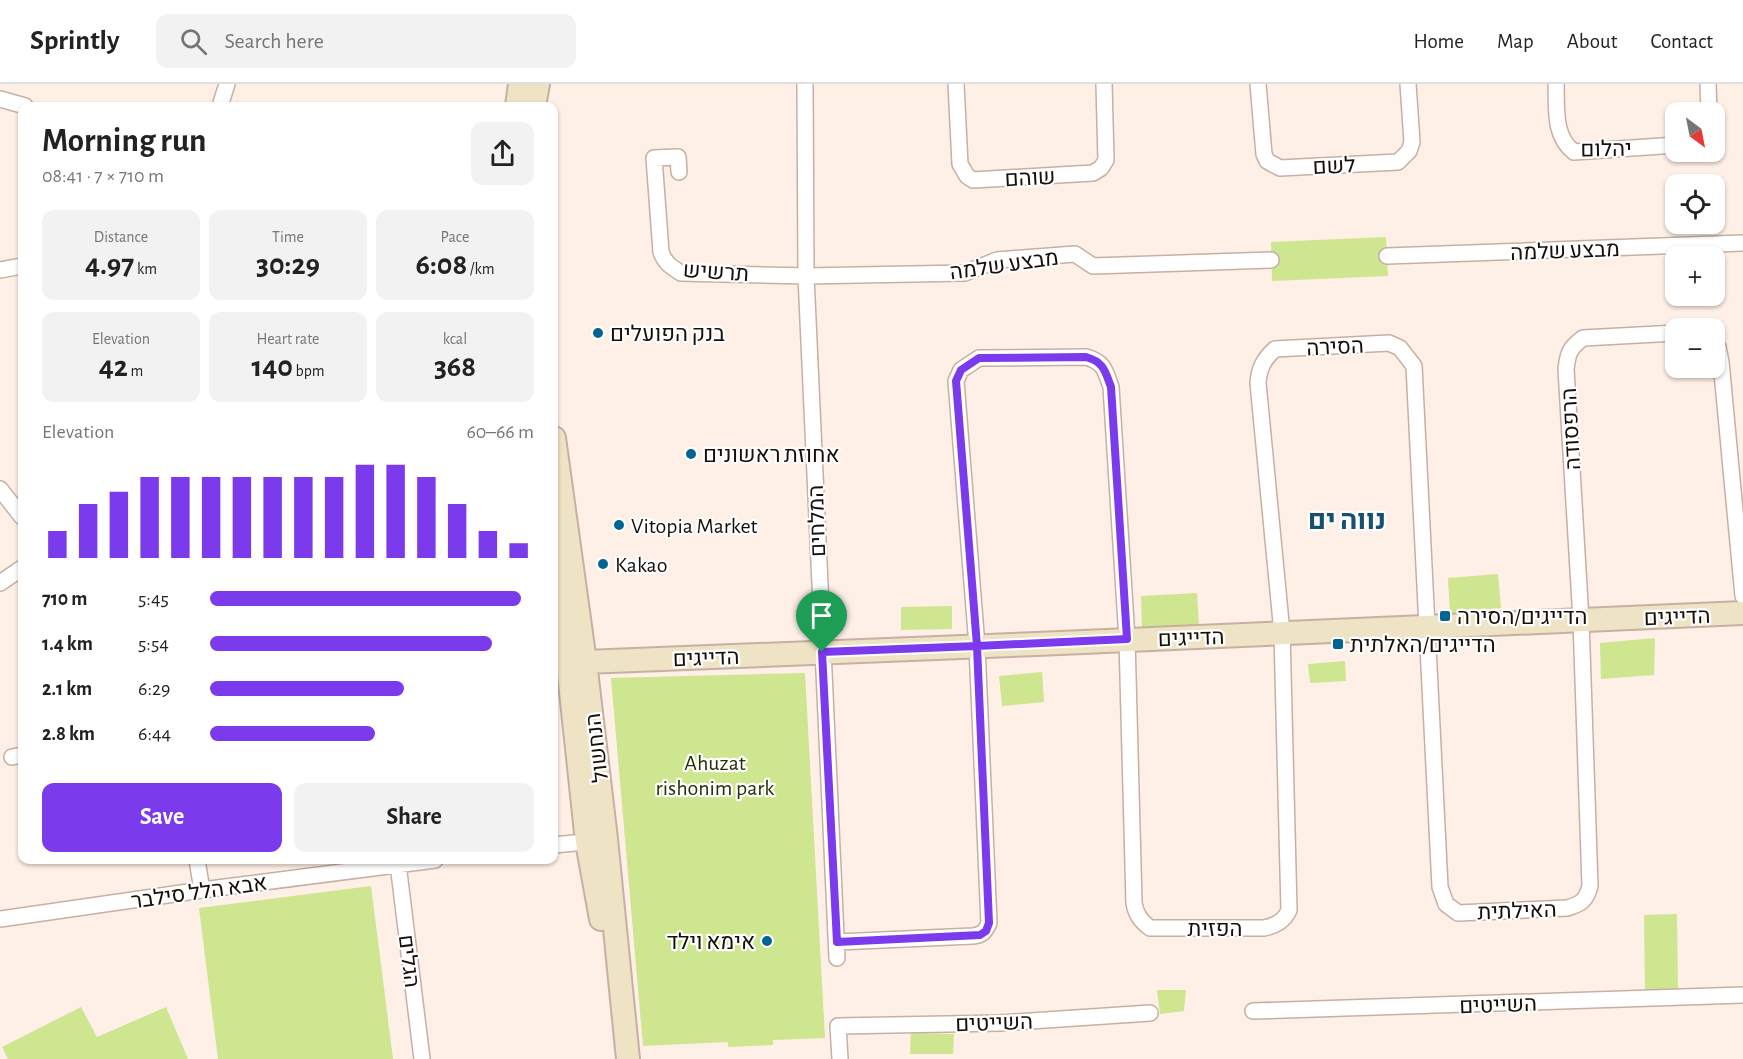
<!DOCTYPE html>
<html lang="en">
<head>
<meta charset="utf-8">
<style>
	body { margin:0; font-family:"Alegreya Sans",Heebo,sans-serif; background:#f2f2f2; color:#222; height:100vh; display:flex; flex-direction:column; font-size:22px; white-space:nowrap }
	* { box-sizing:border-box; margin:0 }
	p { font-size:20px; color:#767676 }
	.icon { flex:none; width:33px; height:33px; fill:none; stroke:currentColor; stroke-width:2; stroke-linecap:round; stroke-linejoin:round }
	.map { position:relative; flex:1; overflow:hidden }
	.drawer { position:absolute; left:18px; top:18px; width:540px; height:762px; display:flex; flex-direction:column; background:#fff; border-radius:12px; box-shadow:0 2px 4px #0004 }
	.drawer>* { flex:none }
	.needle { width:39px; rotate:148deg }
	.tools { position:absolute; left:1665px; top:18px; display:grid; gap:12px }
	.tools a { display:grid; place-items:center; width:60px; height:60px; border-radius:12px; background:#fff; box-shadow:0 2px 4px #0004; font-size:30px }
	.pin { position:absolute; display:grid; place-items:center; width:51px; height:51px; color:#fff; margin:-62px -26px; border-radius:50% 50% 50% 0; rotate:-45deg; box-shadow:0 0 6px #0007 }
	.pin .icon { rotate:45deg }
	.round { display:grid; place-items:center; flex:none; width:63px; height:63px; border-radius:12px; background:#f2f2f2 }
	.head { display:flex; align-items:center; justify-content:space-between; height:102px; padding:0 24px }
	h1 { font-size:33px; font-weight:700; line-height:45px }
	.metrics { display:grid; grid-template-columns:repeat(3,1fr); gap:9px; height:102px; padding:6px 24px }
	.metrics div { display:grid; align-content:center; border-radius:12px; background:#f2f2f2; text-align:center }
	.metrics b { font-size:30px; font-weight:700 }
	.metrics small { font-size:16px; font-weight:400 }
	.metrics p { font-size:16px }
	.chart { height:168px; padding:12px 24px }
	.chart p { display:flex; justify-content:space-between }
	.chart svg { width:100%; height:108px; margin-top:6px; stroke:#7c3aed; stroke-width:6 }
	.cta { display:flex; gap:12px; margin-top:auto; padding:12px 24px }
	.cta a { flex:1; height:69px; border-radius:12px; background:#7c3aed; color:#fff; font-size:24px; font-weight:700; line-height:69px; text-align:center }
	.cta a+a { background:#f2f2f2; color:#222 }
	ul { padding:0 24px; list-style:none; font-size:20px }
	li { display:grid; grid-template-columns:96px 72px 1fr; align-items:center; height:45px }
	li i { height:15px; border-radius:8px; background:#7c3aed }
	header { display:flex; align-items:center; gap:36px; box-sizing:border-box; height:84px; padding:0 30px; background:#fff; border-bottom:2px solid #e0e0e0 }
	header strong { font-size:28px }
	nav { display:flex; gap:33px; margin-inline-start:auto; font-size:21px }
	.search { width:420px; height:54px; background:#f2f2f2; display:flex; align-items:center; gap:15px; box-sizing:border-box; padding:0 21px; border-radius:12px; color:#767676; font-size:22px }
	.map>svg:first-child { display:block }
</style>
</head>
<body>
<header>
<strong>Sprintly</strong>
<div class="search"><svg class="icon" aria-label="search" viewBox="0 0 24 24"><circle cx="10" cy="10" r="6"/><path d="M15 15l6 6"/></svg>Search here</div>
<nav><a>Home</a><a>Map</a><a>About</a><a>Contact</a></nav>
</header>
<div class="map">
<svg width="1743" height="975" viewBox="0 0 1743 975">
	<rect width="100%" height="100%" fill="#feefe7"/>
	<!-- green -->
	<path fill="#cde68f" d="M1386 153 1388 192 1272 197 1271 158Z
		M1498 490 1501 524 1450 529 1448 494Z
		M1197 509 1199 543 1142 546 1141 512Z
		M952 522V545L901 546V523Z
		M1655 554 1654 591 1601 595 1600 559Z
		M1345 577 1346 597 1310 599 1308 580Z
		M1042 588 1044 618 1002 622 999 592Z
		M805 589 825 954 773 956V961L728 963V958L643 962 611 594Z
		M371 802 393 975H218L199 824Z
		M1677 830 1678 908H1645L1644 831Z
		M1157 906H1186L1184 927 1160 930Z
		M81 923 97 953 166 923 188 975H8L2 963Z
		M911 949 954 950 953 970H910Z"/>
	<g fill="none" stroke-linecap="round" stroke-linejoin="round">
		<defs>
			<path id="street" d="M805 0 806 192 837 874
				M956 0 960 80 967 92 973 96 1093 89 1101 84 1106 76 1104 0
				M1258 0 1264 70 1267 77 1280 84 1398 78 1409 67 1412 58 1408 0
				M1556 0C1557 24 1553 52 1574 68L1676 61
				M1708 0 1709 28
				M0 15 25 22
				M220 22 227 0
				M679 88 678 73 654 74 661 168C665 179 671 183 681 189L806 192 965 189 997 176 1075 170 1093 182 1271 176
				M1387 172 1743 159
				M0 186 22 182
				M1714 259 1718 263 1721 278 1743 512
				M0 405 22 433
				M0 499 22 484
				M12 673 22 671
				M554 761 595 757
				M197 776 202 806
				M398 780 422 975
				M0 835 202 806 435 776
				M837 858 973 852C982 851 985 848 989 839L977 562 956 297 961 286 979 274 1086 273C1104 278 1105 286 1111 303L1127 555 1134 819C1136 831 1141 837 1150 844H1264C1275 842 1285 836 1289 826L1282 549 1258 299C1259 284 1264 275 1275 265L1389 259 1400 264 1414 282 1440 803 1446 820 1458 829 1567 824C1581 820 1586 817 1590 802L1581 536 1566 285C1568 268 1570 264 1583 254L1676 249
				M1253 927 1743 911
				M840 975 838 942 1000 939 1150 929"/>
			<path id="secondary" d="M517 22 520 0
				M534 22 538 0
				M554 354 585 578 606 755 628 975
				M554 468 568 580 587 758 601 835
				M568 580 585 578 1037 560 1743 529"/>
		</defs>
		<!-- street casing -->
		<use href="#street" stroke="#c7b0a2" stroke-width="18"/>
		<!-- secondary casing -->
		<use href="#secondary" stroke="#c7b0a2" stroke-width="26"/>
		<!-- street -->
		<use href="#street" stroke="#fff" stroke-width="15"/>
		<!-- secondary -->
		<use href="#secondary" stroke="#efe3c5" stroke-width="22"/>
	</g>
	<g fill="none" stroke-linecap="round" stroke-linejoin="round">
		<defs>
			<path id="route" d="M822 568 837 858 980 851 986 847 989 839 977 562 1127 555 1111 303C1105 287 1104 278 1086 273L979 274 961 286 956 297 977 562 822 568"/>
		</defs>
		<!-- route casing -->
		<use href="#route" stroke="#fff" stroke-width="12"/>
		<!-- route -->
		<use href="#route" stroke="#7c3aed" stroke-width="8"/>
	</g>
	<!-- markers -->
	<g fill="#006593" stroke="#fff" stroke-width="2">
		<circle cx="598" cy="249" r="6"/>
		<circle cx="691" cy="370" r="6"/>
		<circle cx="619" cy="441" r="6"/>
		<circle cx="603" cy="480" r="6"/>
		<rect x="1439" y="526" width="12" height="12" rx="3"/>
		<rect x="1332" y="554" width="12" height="12" rx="3"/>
		<circle cx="767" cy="857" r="6"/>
	</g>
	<g text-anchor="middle" stroke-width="4.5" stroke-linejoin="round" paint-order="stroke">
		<!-- street labels -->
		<g font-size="22" fill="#170f0a" stroke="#fff">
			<text transform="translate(1606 64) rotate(-1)" y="8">יהלום</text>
			<text transform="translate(1334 81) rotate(-3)" y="8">לשם</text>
			<text transform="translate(1030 93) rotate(-3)" y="8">שוהם</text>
			<text transform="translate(1565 166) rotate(-2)" y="8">מבצע שלמה</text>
			<text transform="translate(1004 180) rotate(-8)" y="8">מבצע שלמה</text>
			<text transform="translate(716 187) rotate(4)" y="8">תרשיש</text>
			<text transform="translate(1335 262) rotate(-3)" y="8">הסירה</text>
			<text transform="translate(1570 345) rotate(-93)" y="8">הרפסודה</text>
			<text transform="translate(816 437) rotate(-92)" y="8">המלחים</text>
			<text transform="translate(1677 532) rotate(-2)" y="8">הדייגים</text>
			<text transform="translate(1191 553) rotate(-2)" y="8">הדייגים</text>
			<text transform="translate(706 573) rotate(-2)" y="8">הדייגים</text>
			<text transform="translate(596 664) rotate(-97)" y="8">הנחשול</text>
			<text transform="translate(199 807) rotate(-8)" y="8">אבא הלל סילבר</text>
			<text transform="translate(1517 826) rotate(-2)" y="8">האילתית</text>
			<text x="1215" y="852">הפזית</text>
			<text transform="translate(410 877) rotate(83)" y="8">הגלים</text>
			<text transform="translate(1498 920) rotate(-2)" y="8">השייטים</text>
			<text transform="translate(994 938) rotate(-2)" y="8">השייטים</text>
		</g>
		<!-- poi labels -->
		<g font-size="22" fill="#170f0a" stroke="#fff" text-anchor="start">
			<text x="610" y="257">בנק הפועלים</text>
			<text x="703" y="378">אחוזת ראשונים</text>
			<text x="631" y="449">Vitopia Market</text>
			<text x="615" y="488">Kakao</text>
			<text x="1457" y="540">הדייגים/הסירה</text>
			<text x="1350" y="568">הדייגים/האלתית</text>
			<text x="755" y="865" text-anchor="end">אימא וילד</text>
		</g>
		<!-- park labels -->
		<g font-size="22" fill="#273108" stroke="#fff">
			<text x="715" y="686">Ahuzat<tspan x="715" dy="25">rishonim park</tspan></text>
		</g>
		<!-- district labels -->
		<g font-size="28" font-weight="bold" fill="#165171" stroke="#fff">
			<text x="1347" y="445">נווה ים</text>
		</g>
	</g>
</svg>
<div class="tools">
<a><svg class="needle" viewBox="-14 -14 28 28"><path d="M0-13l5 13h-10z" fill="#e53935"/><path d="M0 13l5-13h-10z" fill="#767676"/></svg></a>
<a><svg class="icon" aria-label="locate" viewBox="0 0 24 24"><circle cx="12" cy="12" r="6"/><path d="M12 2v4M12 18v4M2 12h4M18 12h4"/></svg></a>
<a>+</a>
<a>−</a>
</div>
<div class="pin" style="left:822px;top:568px;background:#1e9e55"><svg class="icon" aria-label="arrive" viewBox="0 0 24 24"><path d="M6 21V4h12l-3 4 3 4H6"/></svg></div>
<section class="drawer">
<div class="head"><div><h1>Morning run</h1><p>08:41 · 7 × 710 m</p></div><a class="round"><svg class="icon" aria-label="share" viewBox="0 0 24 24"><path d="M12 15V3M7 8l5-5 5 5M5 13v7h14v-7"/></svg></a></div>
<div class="metrics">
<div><p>Distance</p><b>4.97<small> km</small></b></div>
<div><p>Time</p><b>30:29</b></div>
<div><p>Pace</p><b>6:08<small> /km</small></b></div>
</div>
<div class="metrics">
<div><p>Elevation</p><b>42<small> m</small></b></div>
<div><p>Heart rate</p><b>140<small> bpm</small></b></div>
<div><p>kcal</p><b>368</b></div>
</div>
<div class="chart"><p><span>Elevation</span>60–66 m</p>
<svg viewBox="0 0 160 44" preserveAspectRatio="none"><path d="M5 44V33M15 44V22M25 44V17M35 44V11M45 44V11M55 44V11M65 44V11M75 44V11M85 44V11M95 44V11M105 44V6M115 44V6M125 44V11M135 44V22M145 44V33M155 44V38"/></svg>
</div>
<ul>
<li><b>710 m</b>5:45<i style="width:96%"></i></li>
<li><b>1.4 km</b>5:54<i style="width:87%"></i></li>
<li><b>2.1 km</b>6:29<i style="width:60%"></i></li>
<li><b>2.8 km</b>6:44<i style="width:51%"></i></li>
</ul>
<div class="cta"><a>Save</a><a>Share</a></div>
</section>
</div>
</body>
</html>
